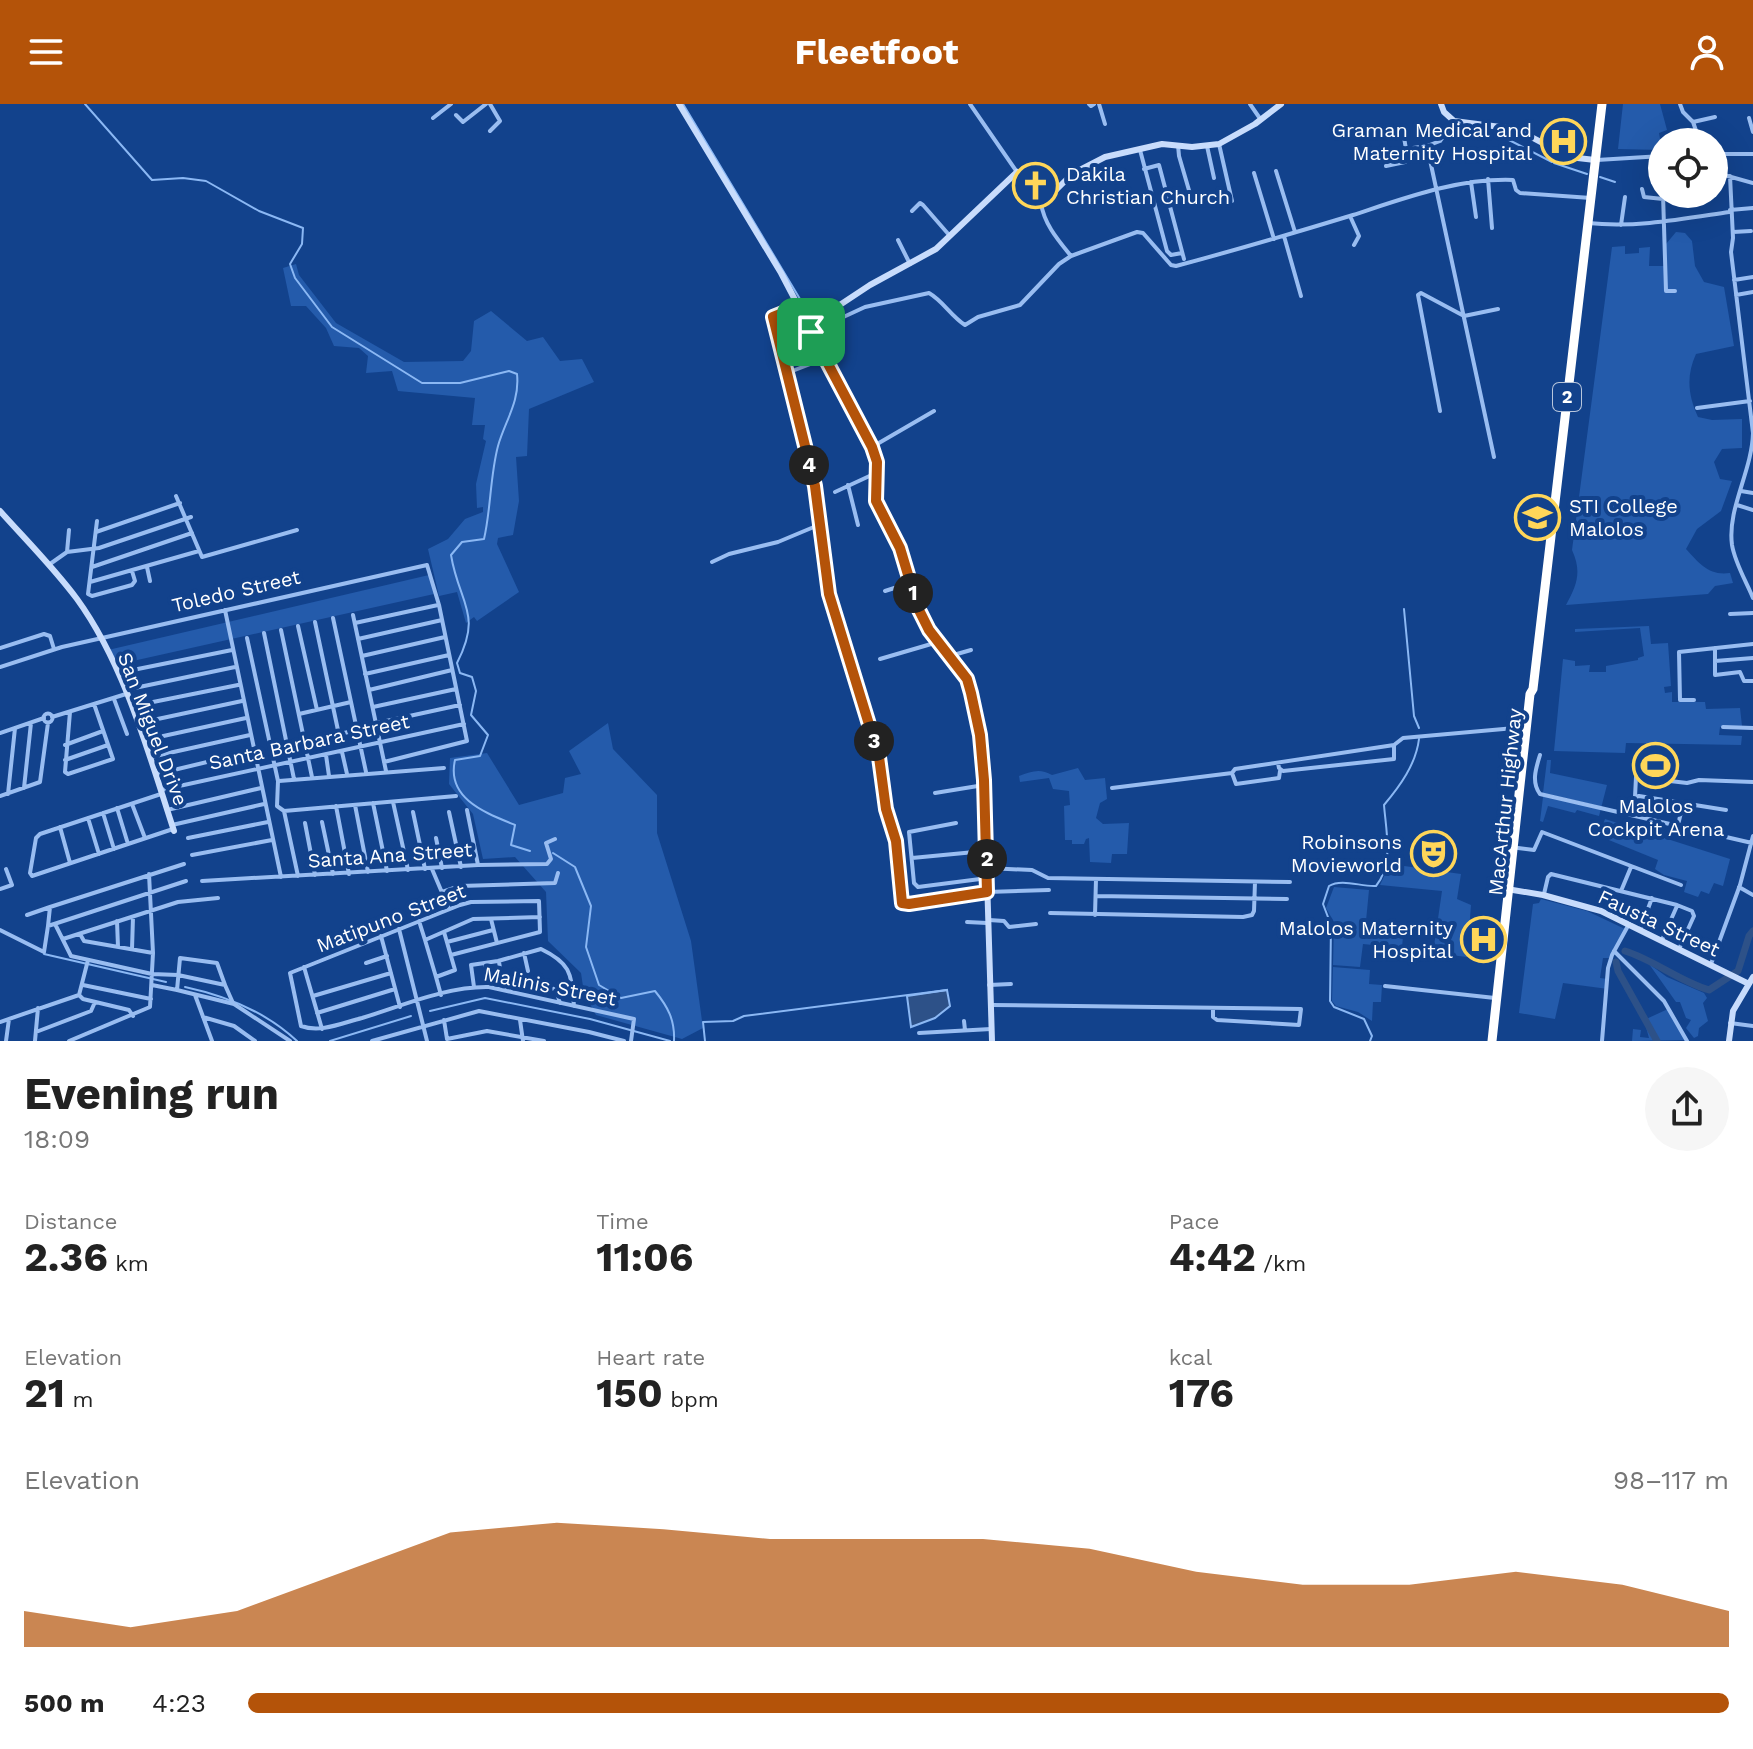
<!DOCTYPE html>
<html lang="en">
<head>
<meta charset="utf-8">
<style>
	body { margin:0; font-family:"Work Sans",sans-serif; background:#f6f6f6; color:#222; height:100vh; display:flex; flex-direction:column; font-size:30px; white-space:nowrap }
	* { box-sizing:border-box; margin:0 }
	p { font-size:26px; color:#767676 }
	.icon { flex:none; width:44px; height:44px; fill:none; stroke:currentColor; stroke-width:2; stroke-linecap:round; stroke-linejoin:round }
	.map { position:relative; height:937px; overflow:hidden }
	.panel { display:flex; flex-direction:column; background:#fff; flex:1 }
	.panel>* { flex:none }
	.buttons { position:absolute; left:1648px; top:24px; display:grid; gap:16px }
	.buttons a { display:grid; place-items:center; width:80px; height:80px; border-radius:50%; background:#fff; box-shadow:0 8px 32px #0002; font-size:40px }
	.pin { position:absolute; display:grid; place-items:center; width:68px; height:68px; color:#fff; margin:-34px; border-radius:16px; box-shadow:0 4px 12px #0006 }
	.km { position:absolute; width:40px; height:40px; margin:-20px; border-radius:50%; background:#222; color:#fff; font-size:22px; line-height:40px; text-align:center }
	.round { display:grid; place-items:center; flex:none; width:84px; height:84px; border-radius:42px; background:#f6f6f6 }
	.headline { display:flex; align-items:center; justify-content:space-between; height:136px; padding:0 24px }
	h1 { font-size:44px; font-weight:700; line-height:60px }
	.stats { display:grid; grid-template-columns:repeat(3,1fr); gap:12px; height:136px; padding:8px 24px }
	.stats div { display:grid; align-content:center }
	.stats b { font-size:40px; font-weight:700 }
	.stats small { font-size:22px; font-weight:400 }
	.stats p { font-size:22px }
	.chart { height:224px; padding:16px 24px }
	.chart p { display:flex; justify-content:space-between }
	.chart svg { width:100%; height:144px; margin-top:8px; fill:#b45309; opacity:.7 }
	ul { padding:0 24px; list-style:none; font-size:26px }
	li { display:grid; grid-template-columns:128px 96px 1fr; align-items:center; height:60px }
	li i { height:20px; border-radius:10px; background:#b45309 }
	header { display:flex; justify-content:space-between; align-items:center; height:104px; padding:0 24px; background:#b45309; color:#fff; font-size:36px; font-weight:700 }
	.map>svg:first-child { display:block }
</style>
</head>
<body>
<header><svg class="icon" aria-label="menu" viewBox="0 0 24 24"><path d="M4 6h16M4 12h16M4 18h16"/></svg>Fleetfoot<svg class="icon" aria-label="person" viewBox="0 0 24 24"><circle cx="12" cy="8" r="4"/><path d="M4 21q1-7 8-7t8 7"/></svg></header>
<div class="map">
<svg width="1753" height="937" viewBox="0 0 1753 937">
	<rect width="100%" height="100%" fill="#12428c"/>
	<!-- green -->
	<path fill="#245bab" d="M1623 0H1660L1667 26 1659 29 1662 46 1618 45Z
		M1676 128 1685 129 1692 137 1695 162 1704 178 1724 183 1734 242 1696 250C1686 272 1688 291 1698 313L1712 316 1742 315V344L1722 345 1714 358 1720 375 1732 377 1721 407 1697 425 1686 445C1700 460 1709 472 1730 469L1733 479 1715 482 1708 490 1566 501C1577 481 1582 468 1572 446L1612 143 1625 142V150L1639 149V144L1650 143 1649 162H1665L1666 140Z
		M296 160 299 171 336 219 404 258 463 257 471 247 474 217 491 207 527 237 543 233 560 257 582 255 594 278 529 305 527 352 516 353 519 397 513 431 498 434 497 440 519 488 477 517 474 513 466 519 457 488 439 492 428 445 448 435 465 415 483 408V403L477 404 476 380 486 337 483 335 485 321H472L475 294 398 287 392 267 366 269 368 252 359 244 334 242 326 224 306 202H291L283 164Z
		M429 471 434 490 115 561 108 546Z
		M1649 522 1651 540 1668 539 1671 582 1664 583 1665 589 1672 588V598H1705L1706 605 1740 604 1742 622 1720 623 1719 631 1742 632 1741 641 1626 639 1625 649 1554 647 1563 555 1575 557V562L1590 561 1589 568H1606V562L1638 556V554L1644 552 1640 524 1575 528V525Z
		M608 619 613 645 657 691V729L691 837 703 924 682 935 596 911 584 889 581 869 548 837 546 788 515 753 483 755 473 710 449 680 450 654 487 649 519 701 563 689 565 674 581 670 569 647Z
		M1547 656H1551L1550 669 1607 681 1599 712 1577 706 1575 709 1548 702 1543 718 1540 717 1543 693 1548 692 1600 702 1543 689Z
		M1078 664 1085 676 1105 674 1107 695 1100 699 1096 714 1103 720 1129 719 1127 750H1112L1111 759 1090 758 1089 734 1086 735 1084 740H1072V736H1065L1064 702 1070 701 1069 687 1053 685 1049 674 1020 678 1019 672C1032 667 1040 664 1052 671Z
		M1605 715 1730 755 1723 782 1714 779 1709 790 1701 787 1698 793 1684 788 1687 777 1664 771 1655 765 1658 756 1599 732Z
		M1390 760 1461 770 1457 795 1471 801 1467 853 1433 849 1442 787 1380 781Z
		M1334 783 1369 786 1366 817 1404 820 1402 844 1363 840 1360 863 1333 861 1334 818 1326 804Z
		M1541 795 1587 807 1625 825 1609 854H1603L1600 874 1608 875V885L1563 879 1555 915 1519 909 1533 800 1539 799Z
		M1649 860 1667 873 1704 889 1707 894 1703 899 1708 917 1699 924 1698 932 1694 934 1686 924 1691 916 1686 914 1680 898H1676Z
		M1333 863 1370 866 1369 880 1382 881 1381 898H1373L1372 917 1358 908 1336 902 1332 897Z
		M1668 905 1685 936 1632 937 1633 925 1641 926 1640 933 1649 934 1644 916Z"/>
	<!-- water -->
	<path fill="#2d5188" stroke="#8bb8f4" stroke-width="2" d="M947 886 950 902 935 914 911 923 907 892Z"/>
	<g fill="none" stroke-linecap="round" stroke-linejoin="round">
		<!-- stream -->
		<path stroke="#8bb8f4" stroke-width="2" d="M85 0 152 76 183 74 206 77 259 107 303 124 302 140 290 160 295 174 332 223 422 279H460L509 267 517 270C520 298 505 317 498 342 490 372 491 405 484 435L462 438 451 451C459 500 483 509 457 559L460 569 472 573 476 587 471 611 488 631 480 652 455 656C446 695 486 709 515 721L511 741 530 747
			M683 0 812 215
			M1509 36 1552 58
			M1554 59 1587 70
			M1600 73 1615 78
			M1404 505 1414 612 1419 624
			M553 749 575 763 591 802 586 843 599 881 621 894 655 887C668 903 675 916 674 937
			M44 850 166 878
			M185 883C227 892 266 908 297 937
			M430 907 485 894 590 915 670 937
			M330 937 411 912
			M705 937 703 918 733 917 744 912 947 886
			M1370 937 1372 932 1364 915 1334 903 1330 897 1331 821 1323 800 1329 782C1342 774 1361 783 1376 782 1394 760 1386 727 1384 701 1400 682 1416 660 1419 635"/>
		<!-- river -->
		<path stroke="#2d5188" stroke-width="7" d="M1625 847C1654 856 1679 877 1709 886L1738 867 1749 832 1753 827
			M1616 858 1618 867 1657 937"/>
		<!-- street -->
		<path stroke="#99bdf1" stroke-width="4" d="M490 0 500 17 490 27
			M970 0 1017 68
			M1089 0 1091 2 1094 0
			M1099 0 1105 20
			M1250 0 1261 16
			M1680 0 1683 8 1693 18 1700 38
			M456 11 463 18 486 0
			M433 14 451 0
			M1749 14 1753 28
			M1454 17 1440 37 1427 42 1494 353
			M1693 18 1715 13
			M1402 22 1406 45
			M1219 40 1232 97
			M1178 41 1179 52 1193 100
			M1207 42 1214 74
			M1140 46 1167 147 1171 151 1182 149
			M1716 50 1717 69 1753 79
			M1716 50H1753
			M1597 56 1662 52
			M1386 62 1405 58 1408 54 1406 45 1427 42
			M1144 65 1159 61 1184 155
			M1276 67 1295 128
			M1254 69 1274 135
			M1730 72 1733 134 1731 148 1753 329C1752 367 1727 405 1732 441 1735 459 1746 477 1753 494
			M1488 75 1492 124
			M1471 78 1476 113
			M1642 85 1644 93 1663 95
			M1663 90 1666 187H1675
			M1041 99C1044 120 1058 136 1071 152
			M1730 106 1753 104
			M912 107 920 99 923 101 950 132
			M1350 112 1359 132 1354 141
			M1588 119C1636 124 1682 115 1729 108
			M1621 121 1625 93
			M1733 128 1751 127
			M1284 132 1301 192
			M898 136 910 160
			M1734 176 1753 173
			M1736 191 1753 188
			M798 203 773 213 815 382 829 490 879 653 886 705 896 737 902 799 909 800 987 788 1049 786
			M811 228 865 203 929 189C943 197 951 212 965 221L978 213 1020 201 1059 160 1071 152 1137 128 1143 129 1171 161 1176 162C1236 146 1294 129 1353 111 1405 94 1458 74 1513 76L1516 86 1520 89 1591 94
			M787 269 826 254
			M1697 304 1750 297
			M1440 307 1418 191 1421 189 1464 212 1498 205
			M872 343 934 307
			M848 381 858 421
			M1741 387 1753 389
			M835 388 876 369
			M176 392 202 453 297 426
			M1737 401 1753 406
			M97 417 88 490 92 492 132 481 135 477 132 467
			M96 428 180 399
			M67 448 69 426
			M712 458 729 450 778 438 821 420
			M50 460 67 448 99 444 191 413
			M92 463 192 429
			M147 463 150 477
			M90 478 199 447
			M885 487 910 479
			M225 506 281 773
			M1730 510 1753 509
			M353 511 386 667
			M333 514 366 668
			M315 518 339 631
			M355 519 438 501
			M298 522 317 606
			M281 526 312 673
			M264 529 294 675
			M247 534 278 677 277 702 284 707 298 772
			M358 535 442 516
			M0 544 44 530 50 532 54 545
			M1715 544V571L1740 568 1744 577H1753
			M362 552 445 533
			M950 552 971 546
			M880 555 938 538
			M1715 557 1753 554
			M0 563 62 543 427 461 439 501 467 637 384 658
			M118 569 232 546
			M365 570 449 551
			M125 586 235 563
			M369 586 452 566
			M114 595 127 630
			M1694 596H1680L1679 548 1753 540
			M133 602 238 581
			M373 603 456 585
			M70 608 65 668 68 670 113 655 94 600
			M43.5 614a4.5 4.5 0 1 1 9 0a4.5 4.5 0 1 1-9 0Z
			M299 610 351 598
			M52 613 126 590
			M139 619 242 597
			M377 619 460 601
			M1723 623 1753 624
			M0 629 44 614
			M145 636 246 614
			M305 638 357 626
			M65 641 103 627
			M342 648 347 670
			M326 651 329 672
			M1540 651C1536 664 1531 678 1540 690L1752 739
			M151 653 250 631
			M65 656 108 641
			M1278 659 1279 664 1283 667 1394 655V641
			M1232 669 1236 680 1279 674 1280 667
			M157 670 253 647
			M279 677 444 664
			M24 684 31 619
			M1112 684 1232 669 1235 665 1394 641 1403 634 1526 623
			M161 686 464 620
			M935 689 984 681
			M8 690 15 624
			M161 690 40 730 36 734 30 769 32 772 173 725
			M0 692 40 678 48 619
			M1635 693 1636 673 1687 679 1699 676 1753 678
			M393 698 408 766
			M373 699 387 767
			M132 700 145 734
			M355 701 368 768
			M336 702 349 770
			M117 704 128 740
			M167 706 261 684
			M467 706 478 761
			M284 707 456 692
			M413 708 425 765
			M449 708 461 763
			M103 709 114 745
			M1629 711 1635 693 1639 692 1726 706
			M88 714 99 750
			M322 718 333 770
			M305 719 315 771
			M956 719 909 728 914 779 918 783 988 774
			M172 721 264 700
			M1678 721 1683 700
			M60 723 70 759
			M188 734 268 718
			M436 734 442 764
			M1518 744 1534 746 1542 728 1681 781
			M192 751 272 736
			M912 754 985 747
			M184 760 50 803 48 822 186 777
			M987 764 1032 766 1048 774 1290 778
			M432 765 449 805
			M202 777 478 761 547 760 551 755 546 739 555 735
			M1739 783 1753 791
			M0 785 12 781 6 765
			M1621 787 1631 763
			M442 788 460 782 555 779 558 769
			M1544 790 1548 773 1551 770 1677 801 1692 807 1694 812 1679 845
			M1096 792 1287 795
			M1050 809 1243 813 1252 811 1254 807 1255 778
			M27 811 50 803
			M1095 811 1096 775
			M491 815 497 839
			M989 816 1004 817 1009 823 1036 820
			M117 817 118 843
			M419 817 425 836
			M967 818 987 819
			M55 820 71 852 152 870 178 871 225 881 233 899
			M399 825 427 937
			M0 826 44 848 48 822
			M1640 826 1652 794
			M80 830 84 837 153 849
			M381 832 400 903
			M63 835 178 798 218 794
			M1662 836 1677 802
			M447 838 493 826
			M132 845 133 813
			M1614 847 1664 897 1687 937
			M524 849 528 867
			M451 851 540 828 539 797 471 798 460 801 290 869 301 922C321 929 342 919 362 914 402 902 447 882 489 883L634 915 631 937
			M499 858 502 875
			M366 859 387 852
			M485 860 487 873
			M1711 860 1740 781 1753 732
			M304 863 322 925
			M436 873 425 836 473 815 540 813
			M83 881 151 895
			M152 881 177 886
			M225 881 217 859 180 854 177 886 234 900 290 937
			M989 881 1011 880
			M1385 882 1495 894
			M474 883 471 861 498 857 541 845C572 860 571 870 574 902
			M502 885C521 881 538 877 556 886L560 899
			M79 891 83 895 129 906 133 912
			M195 891 212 937
			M441 891 436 873 455 866 444 828
			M313 892 391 869
			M992 901 1301 905 1299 921 1217 916 1213 913V906
			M317 909 395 885
			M203 913 234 922 255 937
			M444 916 447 935
			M520 916 523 937
			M964 917 965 926
			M0 918 79 891 88 856
			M1730 919 1753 922
			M36 928 91 907 95 898
			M919 929 991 925
			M447 935 487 927 544 937
			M6 937 9 915
			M35 937 38 904
			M69 937 150 903 153 849 149 770
			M372 937 479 907 589 928 624 937
			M1602 937 1608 864 1612 851 1629 820"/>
		<!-- secondary -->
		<path stroke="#c8dcfc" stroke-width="6" d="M679 0 781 169 872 343 877 358 876 397 900 444 918 504 929 526 967 575 974 601 984 676 992 937
			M1441 0 1444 8 1454 17 1516 25 1569 53 1595 56
			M808 222 870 181 936 145 1017 68 1040 99 1044 98 1072 70 1105 53 1162 40 1192 43 1219 40 1255 20 1281 0
			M0 407C26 436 54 464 77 495 125 561 149 651 174 727
			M1507 785 1543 791 1601 807 1747 879
			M1729 937 1733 907 1753 873"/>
		<!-- highway -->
		<path stroke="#fff" stroke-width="9" d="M1492 937 1530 590 1533 585 1602 0"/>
	</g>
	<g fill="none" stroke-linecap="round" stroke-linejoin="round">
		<defs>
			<path id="route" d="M798 203 872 343 877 358 876 397 900 444 918 504 929 526 967 575 971 589 980 631 984 676 987 788 909 800 902 799 896 737 886 705 879 653 829 490 815 382 773 213Z"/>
		</defs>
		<!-- route casing -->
		<use href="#route" stroke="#fff" stroke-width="16"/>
		<!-- route -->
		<use href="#route" stroke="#b45309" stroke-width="10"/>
	</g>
	<!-- icons -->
	<defs>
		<symbol id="hospital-ring" viewBox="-11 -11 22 22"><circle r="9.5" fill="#12428c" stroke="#ffd659" stroke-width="1.5"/><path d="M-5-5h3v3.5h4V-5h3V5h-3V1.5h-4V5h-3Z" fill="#ffd659"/></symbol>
		<symbol id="church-ring" viewBox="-11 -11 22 22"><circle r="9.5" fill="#12428c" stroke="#ffd659" stroke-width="1.5"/><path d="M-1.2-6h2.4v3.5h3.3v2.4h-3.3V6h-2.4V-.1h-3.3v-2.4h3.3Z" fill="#ffd659"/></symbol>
		<symbol id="university-ring" viewBox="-11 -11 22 22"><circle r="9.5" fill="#12428c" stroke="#ffd659" stroke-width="1.5"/><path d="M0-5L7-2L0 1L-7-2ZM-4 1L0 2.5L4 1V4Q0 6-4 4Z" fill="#ffd659"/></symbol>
		<symbol id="stadium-ring" viewBox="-11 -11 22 22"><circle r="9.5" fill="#12428c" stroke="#ffd659" stroke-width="1.5"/><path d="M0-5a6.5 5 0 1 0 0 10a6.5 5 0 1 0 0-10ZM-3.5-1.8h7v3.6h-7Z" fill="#ffd659"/></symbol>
		<symbol id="theatre-ring" viewBox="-11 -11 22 22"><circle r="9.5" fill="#12428c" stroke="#ffd659" stroke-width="1.5"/><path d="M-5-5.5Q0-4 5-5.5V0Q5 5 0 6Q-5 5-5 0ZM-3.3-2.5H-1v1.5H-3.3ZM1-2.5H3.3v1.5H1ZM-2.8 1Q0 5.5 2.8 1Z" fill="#ffd659"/></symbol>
	</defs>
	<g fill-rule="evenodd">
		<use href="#hospital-ring" x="1538" y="12" width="51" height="51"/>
		<use href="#church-ring" x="1010" y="56" width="51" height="51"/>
		<use href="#university-ring" x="1512" y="388" width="51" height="51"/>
		<use href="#stadium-ring" x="1630" y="636" width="51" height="51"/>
		<use href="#theatre-ring" x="1408" y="724" width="51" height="51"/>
		<use href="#hospital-ring" x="1458" y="810" width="51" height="51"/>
	</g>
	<g text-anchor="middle" stroke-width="8" stroke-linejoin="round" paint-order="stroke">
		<!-- shield labels -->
		<rect fill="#12428c" stroke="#b8c6dc" stroke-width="2" x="1553" y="279" width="28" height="28" rx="6"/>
		<g font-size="18" font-weight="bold" fill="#fff">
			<text x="1567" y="299">2</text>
		</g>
		<!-- poi labels -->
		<g font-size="20" fill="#fff" stroke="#12428c" text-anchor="end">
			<text x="1532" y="33">Graman Medical and<tspan x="1532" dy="23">Maternity Hospital</tspan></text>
			<text x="1066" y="77" text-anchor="start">Dakila<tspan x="1066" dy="23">Christian Church</tspan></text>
			<text x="1569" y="409" text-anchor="start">STI College<tspan x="1569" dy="23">Malolos</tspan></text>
			<text x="1656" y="709" text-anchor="middle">Malolos<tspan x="1656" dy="23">Cockpit Arena</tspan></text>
			<text x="1402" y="745">Robinsons<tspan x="1402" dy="23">Movieworld</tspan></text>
			<text x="1453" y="831">Malolos Maternity<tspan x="1453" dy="23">Hospital</tspan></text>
		</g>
		<!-- street labels -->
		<g font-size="20" fill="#fff" stroke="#12428c">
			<text transform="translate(236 487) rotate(-13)" y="7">Toledo Street</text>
			<text transform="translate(153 625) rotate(69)" y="7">San Miguel Drive</text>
			<text transform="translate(309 638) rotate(-12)" y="7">Santa Barbara Street</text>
			<text transform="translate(1505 698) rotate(-84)" y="7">MacArthur Highway</text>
			<text transform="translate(390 751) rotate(-4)" y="7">Santa Ana Street</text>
			<text transform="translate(391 814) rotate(-21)" y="7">Matipuno Street</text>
			<text transform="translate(1659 819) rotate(25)" y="7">Fausta Street</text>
			<text transform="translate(550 882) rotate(11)" y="7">Malinis Street</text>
		</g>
	</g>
</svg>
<div class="buttons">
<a><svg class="icon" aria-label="locate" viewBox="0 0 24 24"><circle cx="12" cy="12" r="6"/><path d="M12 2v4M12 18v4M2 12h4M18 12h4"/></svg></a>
</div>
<div class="pin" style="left:811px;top:228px;background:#1e9e55"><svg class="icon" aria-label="arrive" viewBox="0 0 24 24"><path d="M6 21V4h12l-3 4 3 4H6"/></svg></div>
<b class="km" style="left:913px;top:489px">1</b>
<b class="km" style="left:987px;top:755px">2</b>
<b class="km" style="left:874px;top:637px">3</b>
<b class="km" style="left:809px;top:361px">4</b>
</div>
<section class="panel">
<div class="headline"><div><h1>Evening run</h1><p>18:09</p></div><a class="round"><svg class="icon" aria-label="share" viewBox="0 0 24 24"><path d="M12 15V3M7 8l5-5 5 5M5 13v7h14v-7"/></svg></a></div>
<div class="stats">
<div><p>Distance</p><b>2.36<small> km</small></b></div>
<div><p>Time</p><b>11:06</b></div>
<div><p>Pace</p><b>4:42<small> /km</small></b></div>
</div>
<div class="stats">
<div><p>Elevation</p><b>21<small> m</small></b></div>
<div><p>Heart rate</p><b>150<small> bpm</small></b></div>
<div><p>kcal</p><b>176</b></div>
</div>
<div class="chart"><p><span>Elevation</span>98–117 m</p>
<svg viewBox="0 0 160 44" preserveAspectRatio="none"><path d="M0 44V33L10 38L20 33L30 21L40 9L50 6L60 8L70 11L80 11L90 11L100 14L110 21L120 25L130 25L140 21L150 25L160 33V44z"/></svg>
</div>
<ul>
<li><b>500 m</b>4:23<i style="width:100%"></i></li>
</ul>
</section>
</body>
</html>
